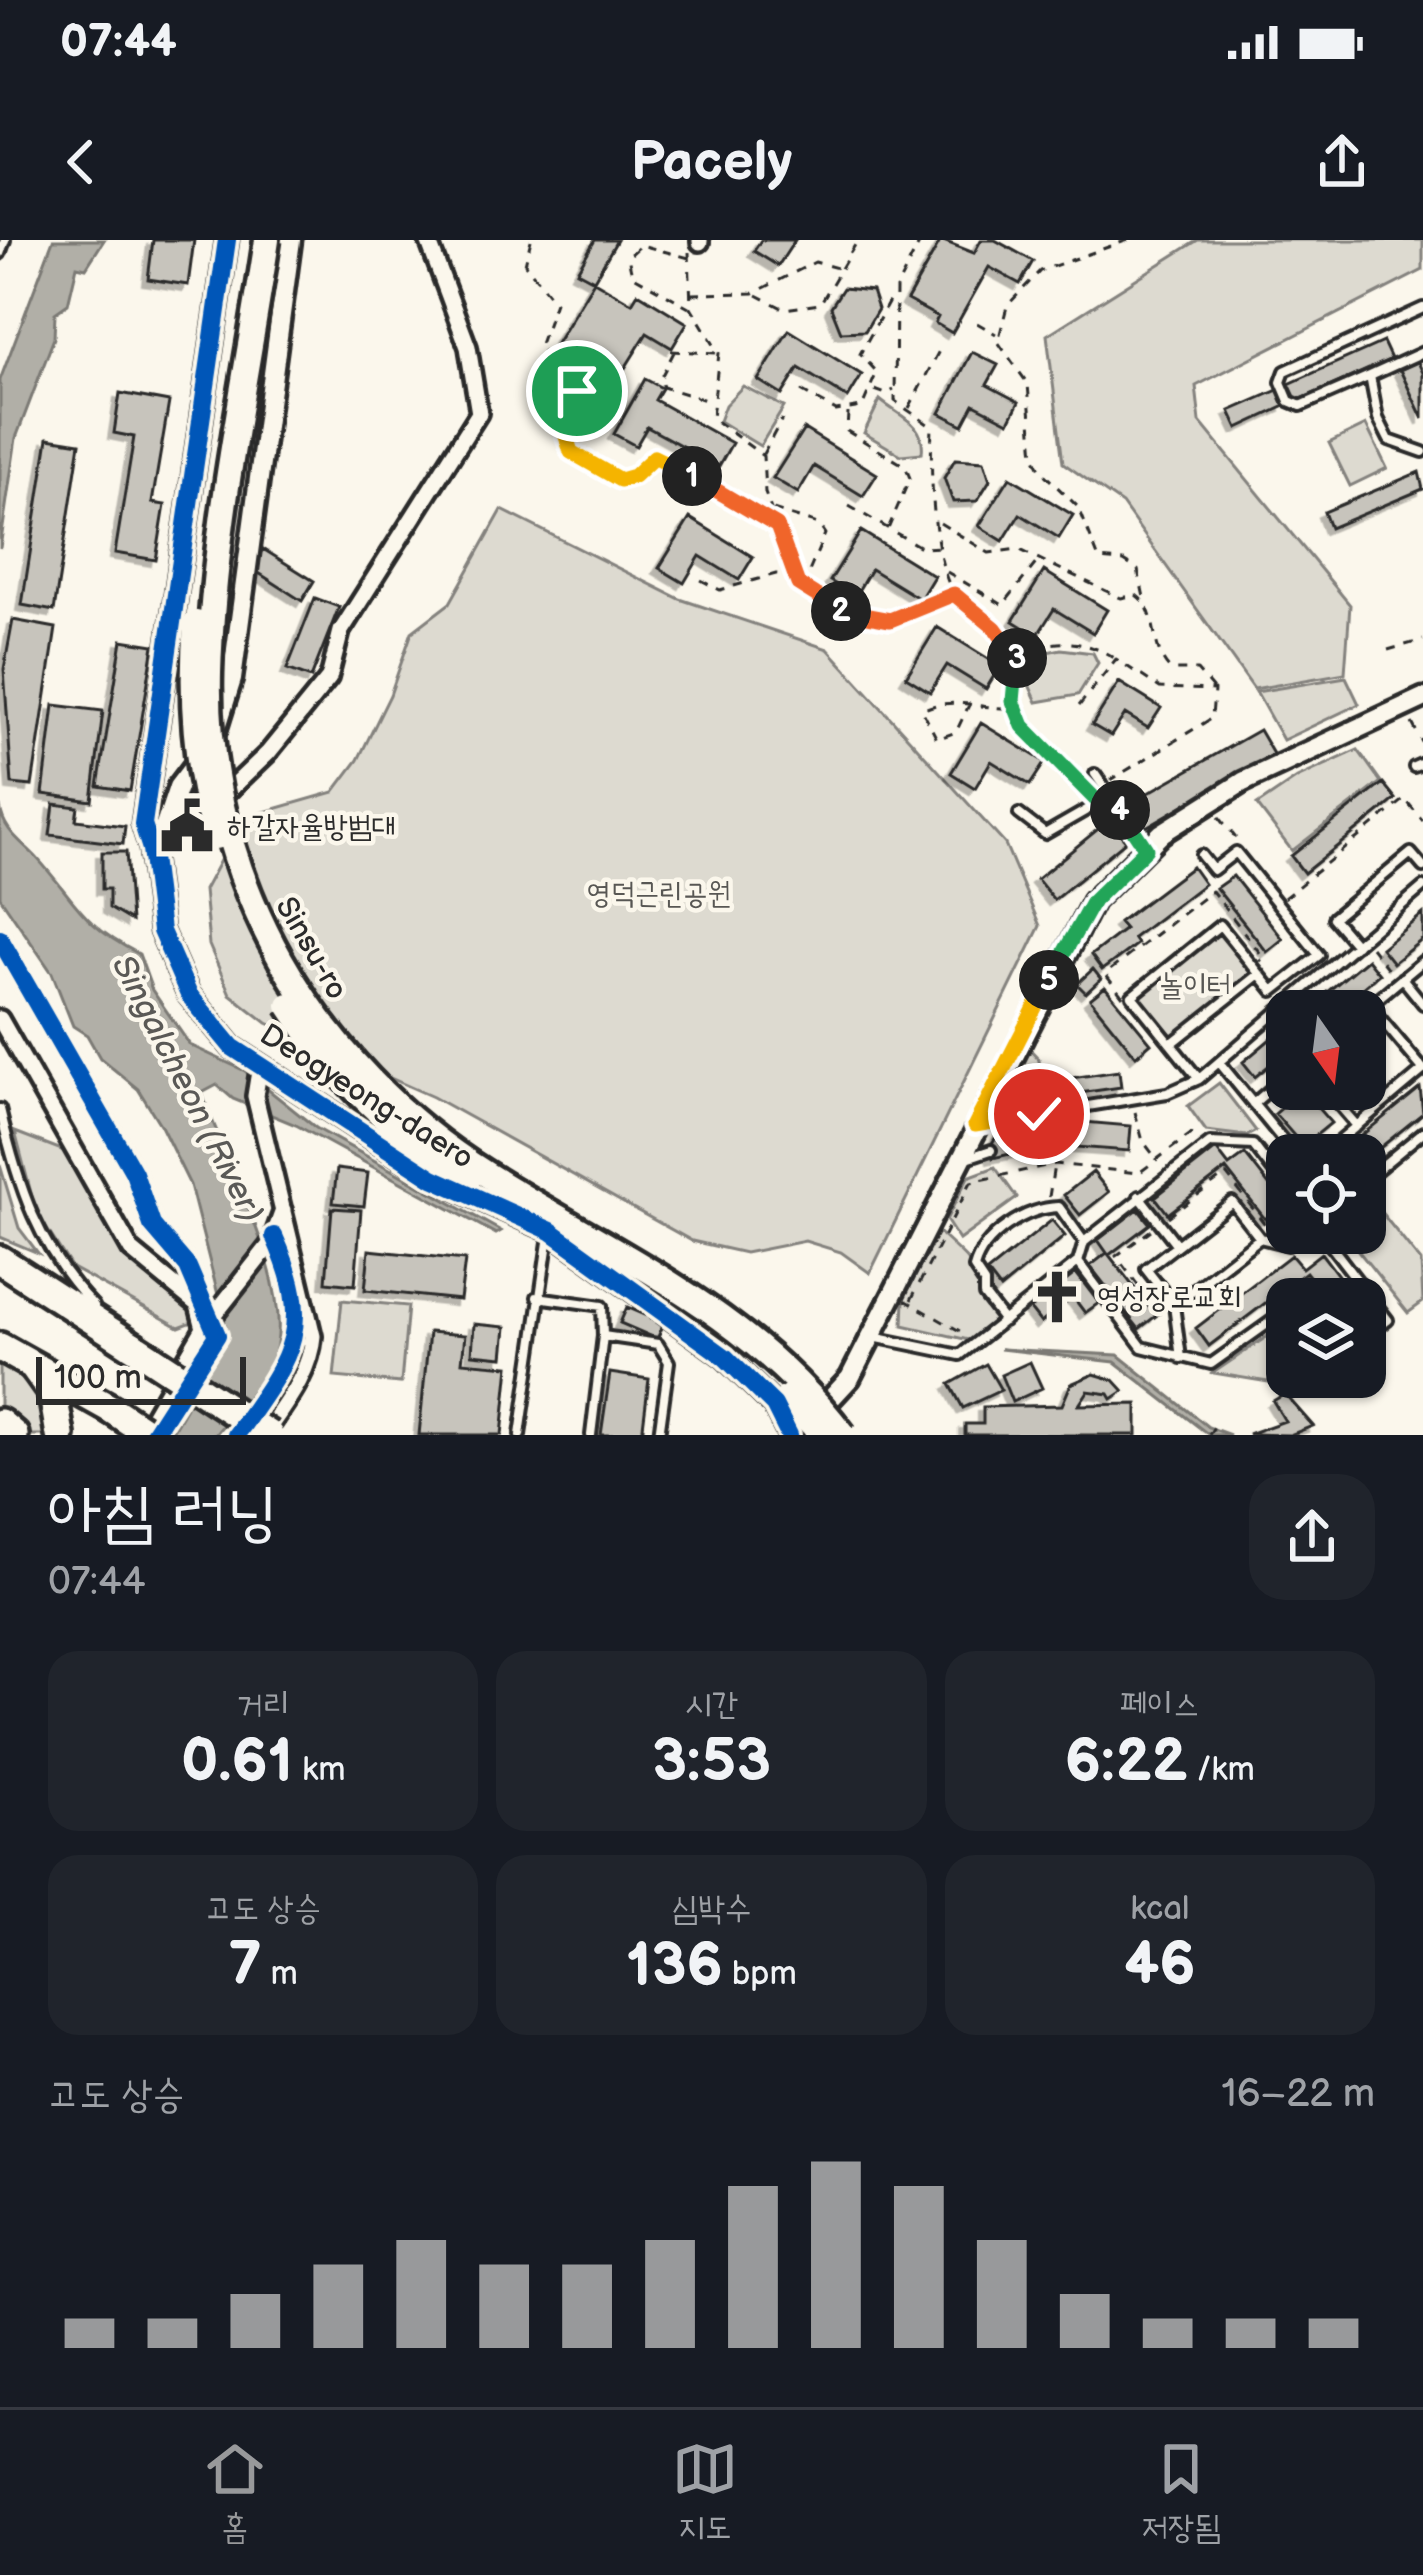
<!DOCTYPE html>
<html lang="ko">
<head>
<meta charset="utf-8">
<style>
	body { margin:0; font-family:"Balsamiq Sans","Poor Story",sans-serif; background:#20242c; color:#f1f3f6; height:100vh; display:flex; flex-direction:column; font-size:45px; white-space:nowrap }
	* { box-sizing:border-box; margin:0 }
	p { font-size:39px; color:#9ea1a6 }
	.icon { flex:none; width:66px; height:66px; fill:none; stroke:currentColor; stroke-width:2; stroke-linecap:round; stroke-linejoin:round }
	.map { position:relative; height:1195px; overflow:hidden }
	.panel { display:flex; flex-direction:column; background:#171b24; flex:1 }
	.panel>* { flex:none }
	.needle { width:78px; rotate:166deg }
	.buttons { position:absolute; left:1266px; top:750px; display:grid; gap:24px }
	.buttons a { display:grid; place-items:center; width:120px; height:120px; border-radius:24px; background:#171b24; box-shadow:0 3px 9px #0004; font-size:60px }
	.scale { position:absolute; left:36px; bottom:30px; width:210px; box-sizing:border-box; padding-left:12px; border:6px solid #2b2b2b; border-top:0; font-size:33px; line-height:42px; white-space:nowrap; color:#2b2b2b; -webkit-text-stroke:9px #fbf7ec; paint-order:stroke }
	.pin { position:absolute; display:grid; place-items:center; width:102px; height:102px; color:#fff; margin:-51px; border:6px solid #fff; border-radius:50%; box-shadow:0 3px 12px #0007 }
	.km { position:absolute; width:60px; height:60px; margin:-30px; border-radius:50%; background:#222; color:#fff; font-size:33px; line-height:60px; text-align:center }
	.round { display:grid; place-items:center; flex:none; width:126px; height:126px; border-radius:36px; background:#20242c }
	.head { display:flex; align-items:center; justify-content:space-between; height:204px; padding:0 48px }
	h1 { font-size:66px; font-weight:600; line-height:90px }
	.metrics { display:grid; grid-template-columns:repeat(3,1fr); gap:18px; height:204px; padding:12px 48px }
	.metrics div { display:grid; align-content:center; border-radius:30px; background:#20242c; text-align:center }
	.metrics b { font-size:60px; font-weight:600 }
	.metrics small { font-size:33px; font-weight:400 }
	.metrics p { font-size:33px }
	.chart { height:336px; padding:24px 48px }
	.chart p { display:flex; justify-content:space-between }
	.chart svg { width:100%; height:216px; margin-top:12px; stroke:#98999b; stroke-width:6 }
	.status { display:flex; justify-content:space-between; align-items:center; height:84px; padding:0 60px; background:#171b24; direction:ltr }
	.status svg { height:33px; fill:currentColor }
	header { display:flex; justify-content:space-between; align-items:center; height:156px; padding:0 48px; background:#171b24; font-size:54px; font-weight:600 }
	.tabs { display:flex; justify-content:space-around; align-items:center; height:168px; border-top:3px solid #363941; background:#171b24; font-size:33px; color:#9ea1a6 }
	.tabs a { display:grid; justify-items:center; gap:6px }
	.tabs .selected { color:#98999b }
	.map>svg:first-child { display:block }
</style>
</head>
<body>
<div class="status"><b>07:44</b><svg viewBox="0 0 49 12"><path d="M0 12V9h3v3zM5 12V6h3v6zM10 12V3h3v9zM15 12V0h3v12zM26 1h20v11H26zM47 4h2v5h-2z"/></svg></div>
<header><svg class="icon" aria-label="back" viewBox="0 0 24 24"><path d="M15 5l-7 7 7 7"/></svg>Pacely<svg class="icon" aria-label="share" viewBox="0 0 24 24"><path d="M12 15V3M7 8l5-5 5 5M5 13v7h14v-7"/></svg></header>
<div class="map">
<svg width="1423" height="1195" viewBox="0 0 1423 1195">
	<defs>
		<filter id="shadow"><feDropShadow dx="-5.5" dy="5.5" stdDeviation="0" flood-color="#0004"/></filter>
	</defs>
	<rect width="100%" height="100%" fill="#fbf7ec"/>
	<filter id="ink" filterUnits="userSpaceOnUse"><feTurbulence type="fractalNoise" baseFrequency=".00833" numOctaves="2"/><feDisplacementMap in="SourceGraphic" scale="24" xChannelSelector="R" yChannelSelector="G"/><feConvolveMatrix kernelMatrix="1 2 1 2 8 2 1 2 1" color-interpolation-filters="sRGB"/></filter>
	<g filter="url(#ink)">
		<!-- green -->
		<path fill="#dddad0" stroke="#84827e" stroke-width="3" d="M1198 0H1423V30L1196 146 1200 182 1350 365 1345 433 1254 449 1122 264 1063 223 1047 95Z
			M743 146 784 167 760 206 719 181 725 165Z
			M880 160C900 177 926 183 922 213L901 215 864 193Z
			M1366 185 1387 228 1350 246 1329 203Z
			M502 270 680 359 828 409 1005 604 1040 686 870 1033 841 1012 805 1001 745 1013 692 1001 433 857 267 783 230 754 209 705 204 650 243 578 334 552 358 520 390 455 412 392 450 363Z
			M1061 409 1093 413 1098 423 1078 455 1037 462 1030 447 1029 416Z
			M1346 437 1359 464 1283 500 1256 452Z
			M1358 510 1381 542 1292 611 1257 565 1297 538Z
			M1220 685 1259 734 1171 804 1132 756Z
			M1025 804 1039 819 1042 864 989 874Z
			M1219 843 1256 891 1247 896 1206 891 1188 866Z
			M15 892 67 912 123 1016 195 1064V1081L179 1087 72 1028 36 972Z
			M0 925 19 988 38 1013 0 997Z
			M995 927 1017 958 959 1000 946 980 968 937Z
			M1372 961 1421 1022 1423 1062 1408 1073 1344 993H1365V966Z
			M937 991C951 1005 970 1019 980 1037 990 1053 989 1061 1004 1081L977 1102 903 1085 904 1059Z
			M342 1060 408 1066 401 1143 334 1137Z
			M1287 1083V1137H1335L1317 1150 1213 1133Z
			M0 1124C26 1138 50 1164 43 1195H0Z"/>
		<!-- water -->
		<path fill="#b1afa7" stroke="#7b7a75" stroke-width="3" d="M53 0H104L86 28 77 26 68 64 55 73 54 98 16 198 0 308V140Z
			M0 566C3 591 21 601 37 618 78 663 80 684 139 714L152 750 190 805 245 831 316 888 501 991 496 994 296 885 233 859 217 845 202 853C223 918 301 1055 272 1121 260 1147 233 1172 215 1195H170L228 1094 190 945 161 886 138 849 100 818 87 795 73 786 52 733 0 657Z
			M1000 1109 1118 1115 1208 1187 1230 1195H1209L1115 1122Z"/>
		<!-- building -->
		<path fill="#c7c4bc" stroke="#2b2b2b" stroke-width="3" filter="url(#shadow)" d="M153 0H194L188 45 148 39Z
			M595 0H617L594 40 577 31Z
			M761 0H795L778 26 754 11Z
			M941 0 974 13 981 0H995L1033 21 1020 44 989 27 952 93 935 83 938 77 907 60Z
			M594 41 632 63 638 53 687 83 672 108 647 93 610 152 583 136 588 128 554 107Z
			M843 48 872 51 878 69 865 91 841 92 831 67Z
			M789 90 862 135 848 158 799 128 782 155 758 140Z
			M1383 102 1391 119 1297 161 1289 144Z
			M972 112 998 125 987 145 1019 162 1009 182 974 164 963 185 940 173Z
			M1418 122 1423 133V179L1400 130Z
			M645 139 662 148 655 160 732 203 719 226 647 187 636 206 614 194Z
			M1278 150 1285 166 1238 188 1230 171Z
			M120 153 169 162 152 263 165 265 156 320 115 313 134 197 114 193Z
			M804 189 877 234 863 256 814 226 798 253 773 238Z
			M48 198 80 203 54 371 22 365Z
			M955 219 984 221 990 240 977 261 953 262 944 238Z
			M1419 232 1423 249 1330 288 1324 272Z
			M1010 237 1073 275 1059 298 1020 274 1003 301 979 286Z
			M690 278 753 317 739 340 700 316 684 343 659 328Z
			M861 291 934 336 920 359 871 329 855 356 830 341Z
			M263 309 314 341 302 361 251 328Z
			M1044 331 1107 370 1093 393 1054 369 1037 396 1013 381Z
			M315 358 339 367 311 438 287 429Z
			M13 380 56 388 32 546 12 544 4 429Z
			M937 387 1000 426 986 449 947 425 930 452 906 437Z
			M122 400 154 405 130 551 98 546Z
			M1119 442 1161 468 1148 488 1125 474 1111 496 1092 485Z
			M54 465 103 471 92 561 43 554Z
			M981 483 1045 522 1030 545 991 521 975 548 951 533Z
			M1259 490 1273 514 1146 587 1132 562Z
			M1383 543 1396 559 1304 633 1291 616Z
			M54 564 78 567 76 580 125 586 123 604 50 595Z
			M1109 580 1126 601 1054 660 1037 639Z
			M102 612H126L131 681 109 668V649H102Z
			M1192 627 1204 644 1133 698 1137 704 1102 730 1091 715 1125 689 1119 682Z
			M1233 636 1283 699 1267 712 1216 648Z
			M1423 674V699L1393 723 1381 708Z
			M1367 719 1379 734 1335 771H1304Z
			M1093 729 1101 739 1086 753 1077 744Z
			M1105 747 1151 803 1136 816 1090 759Z
			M1287 785V811L1255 837 1243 822Z
			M1119 831 1121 847 1046 858 1044 842Z
			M1420 848 1423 873 1365 920V915H1337Z
			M1302 850 1331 883 1303 906 1275 874Z
			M1049 879 1131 886 1129 911 1049 905 993 918 990 906 1003 887Z
			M1216 909 1229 926 1245 914 1284 964 1265 979 1226 929 1168 974 1155 957Z
			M337 929 368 933 364 966 333 963Z
			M1093 932 1109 952 1080 975 1064 955Z
			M332 968 361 970 355 1045 326 1042Z
			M1138 969 1150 984 1109 1015 1156 1076 1139 1089 1090 1026 1107 1013 1098 1000Z
			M1052 980 1065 996 1000 1049 987 1032Z
			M369 1010 465 1020 460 1060 365 1050Z
			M1321 1013 1356 1059H1327L1306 1032 1209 1106 1196 1088 1291 1015 1302 1028Z
			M1076 1033 1099 1063 1085 1073 1073 1057 1041 1083 1030 1069Z
			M627 1067 664 1083 657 1099 620 1083Z
			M474 1084 506 1087 503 1117 472 1114Z
			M429 1092 465 1095 462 1122 509 1126 502 1195H419Z
			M1030 1122 1042 1148 1012 1162 1001 1135Z
			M986 1124 1001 1150 963 1168 950 1144Z
			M610 1133 649 1139 642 1195H601Z
			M1094 1134 1114 1140 1124 1151 1112 1159 1109 1154 1088 1151 1079 1165 1137 1164V1195H965V1184H983V1167L1062 1165 1071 1144Z
			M1285 1154 1313 1186 1290 1195 1248 1194 1285 1181 1273 1161Z"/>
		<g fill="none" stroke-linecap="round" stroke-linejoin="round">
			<defs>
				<path id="service" d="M0 14 5 0
					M1423 112 1370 136 1378 178 1389 200 1423 212
					M1370 136 1301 166 1289 161 1281 142 1285 131 1423 68
					M1414 527 1423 523
					M1095 534 1145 608
					M1019 574 1045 594 1111 556
					M1356 705 1333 678 1411 613 1423 627
					M1402 738 1423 764
					M1370 766 1423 829
					M1363 771 1423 721
					M1171 804 1259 734
					M1219 822 1295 915
					M1199 839 1132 756 1220 685 1273 751 1319 715 1236 612 1213 630 1201 615
					M1365 839 1385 862
					M1325 849 1357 886
					M1253 864 1287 835
					M0 869C18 947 38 1008 94 1066
					M985 883 1167 853 1199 839 1423 647
					M1322 915 1423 830
					M964 919 991 910
					M1365 940 1423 892
					M1139 956 1177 1005 1146 1029 1174 1065
					M1321 993 1388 1080 1365 1097
					M1177 1005 1232 962 1260 998
					M1078 1022 1142 1107 1211 1124 1287 1070
					M537 1057 602 1066 603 1096 658 1104 669 1122 659 1195
					M1004 1081 984 1055V1043L974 1028C983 995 1025 968 1059 967L1084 1002
					M873 1097 960 1115 1078 1022 1084 1002 1210 903 1253 905 1287 949
					M1181 1118 1174 1065 1260 998 1288 1005 1303 993
					M520 1195 549 995
					M591 1195 603 1096"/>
				<path id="minor" d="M700 2V0
					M220 559 268 513 329 438 341 391 479 173 468 107 428 0
					M0 779 131 1010 198 1065 204 1088
					M260 825 255 856 313 1096C310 1134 285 1164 264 1195
					M143 1193 204 1088 271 1003 283 970"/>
				<path id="tertiary" d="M227 0 143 584 151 609 161 691 189 755 232 807 433 938 551 991 725 1117 774 1165 789 1195
					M216 490 232 439 291 0
					M151 609 163 592 178 547 203 514
					M813 1178 850 1138 1093 661 1162 593 1243 542 1423 458"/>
				<path id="motorway" d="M0 1020 133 1106
					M0 1107 111 1169
					M34 1127 53 1154 60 1195
					M0 1183 14 1195"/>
			</defs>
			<!-- service casing -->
			<use href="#service" stroke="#2b2b2b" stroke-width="16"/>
			<!-- minor casing -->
			<use href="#minor" stroke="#2b2b2b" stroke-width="24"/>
			<!-- tertiary casing -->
			<use href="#tertiary" stroke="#2b2b2b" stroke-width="27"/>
			<!-- motorway casing -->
			<use href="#motorway" stroke="#2b2b2b" stroke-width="36"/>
			<!-- path -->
			<path stroke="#2b2b2b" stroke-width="3" stroke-dasharray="9 9" stroke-linecap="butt" d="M531 0 525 24 555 62 539 107 576 146 562 184 567 209 621 240 634 236 647 219 661 218 775 285
				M921 0 896 49 895 161 932 187C930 228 932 318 954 354 967 375 999 392 1016 411 1019 429 1013 441 1014 458 1015 499 1065 528 1090 555
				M1128 0 1040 31 1007 66 998 102 1028 144 1034 216 1041 231 1079 268 1099 319 1124 321 1138 330 1145 362
				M689 12 691 67 719 113 712 178 763 216 765 253 798 344 844 373 870 379 890 380 952 355
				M689 18 641 5 628 17 632 35 689 67
				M692 54 754 53 815 22 841 29
				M757 55 784 69 820 64 858 0
				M977 83 996 94
				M671 111 717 113
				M674 112 660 139 663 147 709 161
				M875 150 886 154 894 150
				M801 151 836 171 862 167 877 132 860 114 893 54
				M909 168 941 107
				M848 173 847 191 905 226 910 238 888 289
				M763 214 782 179
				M849 266 922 308 941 307
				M773 270 818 284 825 294 803 346
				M940 283 989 313 1018 309 1121 358 1136 355C1161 373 1148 408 1171 430H1197L1214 450
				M947 332 1003 365 1037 322
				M701 340 720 350 776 334 793 335
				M1018 410C1057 401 1081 397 1116 419
				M1388 410 1423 400
				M970 463 956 492 937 499 922 470C953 455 982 470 1014 468
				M1079 466 1116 419 1160 448 1214 450 1212 478 1111 540
				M1412 483 1423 504
				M1219 577 1239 602
				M1284 658 1405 559 1423 581
				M1371 707 1391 733
				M1123 757 1105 734 1212 651 1264 718 1260 721
				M1135 872 1143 901 1155 917
				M1049 957 1054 925
				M1168 977 1226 934 1268 988
				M1151 990 1116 1016 1163 1079
				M905 1060 965 1094
				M911 1060 971 942 1055 924 1139 933 1192 893
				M1209 1195 1216 1183"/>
			<!-- service -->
			<use href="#service" stroke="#fbf7ec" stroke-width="8"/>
			<!-- minor -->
			<use href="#minor" stroke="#fbf7ec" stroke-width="15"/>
			<!-- tertiary -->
			<use href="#tertiary" stroke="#fbf7ec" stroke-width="18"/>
			<!-- motorway -->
			<use href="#motorway" stroke="#fbf7ec" stroke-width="27"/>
			<defs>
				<path id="primary-bridge" d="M267 0C246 142 213 289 209 433 204 639 314 826 486 934 613 1014 751 1072 843 1195
					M196 383C190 458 195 524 215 597
					M289 765C336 839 395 893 468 940
					M788 1157 821 1195"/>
				<path id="motorway-bridge" d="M133 1106 269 1195
					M111 1169 150 1195"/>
			</defs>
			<!-- primary-bridge casing -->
			<use href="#primary-bridge" stroke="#2b2b2b" stroke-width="33" stroke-linecap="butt"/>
			<!-- motorway-bridge casing -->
			<use href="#motorway-bridge" stroke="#2b2b2b" stroke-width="36" stroke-linecap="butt"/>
			<!-- primary-bridge -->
			<use href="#primary-bridge" stroke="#fbf7ec" stroke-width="24"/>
			<!-- motorway-bridge -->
			<use href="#motorway-bridge" stroke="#fbf7ec" stroke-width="27"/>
			<defs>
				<path id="cycleway" d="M227 0 143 584 151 609 161 691 189 755 232 807 433 938 551 991 725 1117 774 1165 789 1195
					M0 699 134 933 152 985 188 1027 217 1095 153 1195
					M236 1195C291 1117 316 1089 274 996"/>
			</defs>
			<!-- cycleway casing -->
			<use href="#cycleway" stroke="#fbf7ec" stroke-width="26"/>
			<!-- cycleway -->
			<use href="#cycleway" stroke="#0057b8" stroke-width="18"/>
		</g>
	</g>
	<g fill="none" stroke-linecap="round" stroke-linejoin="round" filter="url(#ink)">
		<defs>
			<path id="split-1" d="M577 151 562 184 571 212 620 240 634 236 654 217 692 236"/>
			<path id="split-2" d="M692 236 777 286 798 344 841 371"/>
			<path id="split-3" d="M841 371 890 380 954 354 995 388 1017 418"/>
			<path id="split-4" d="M1017 418 1013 461 1023 486 1099 563 1112 556 1120 570"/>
			<path id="split-5" d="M1049 740 1093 661 1146 609 1120 570"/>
			<path id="split-6" d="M1039 874 975 885 1049 740"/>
		</defs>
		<!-- split-1 casing -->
		<use href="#split-1" stroke="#fff" stroke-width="24"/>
		<!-- split-2 casing -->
		<use href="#split-2" stroke="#fff" stroke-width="24"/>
		<!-- split-3 casing -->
		<use href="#split-3" stroke="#fff" stroke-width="24"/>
		<!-- split-4 casing -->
		<use href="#split-4" stroke="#fff" stroke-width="24"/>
		<!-- split-5 casing -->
		<use href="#split-5" stroke="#fff" stroke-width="24"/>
		<!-- split-6 casing -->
		<use href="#split-6" stroke="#fff" stroke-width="24"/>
		<!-- split-1 -->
		<use href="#split-1" stroke="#f5b400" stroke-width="15"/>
		<!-- split-2 -->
		<use href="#split-2" stroke="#f0652b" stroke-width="15"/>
		<!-- split-3 -->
		<use href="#split-3" stroke="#f0652b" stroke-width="15"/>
		<!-- split-4 -->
		<use href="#split-4" stroke="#22a559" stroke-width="15"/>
		<!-- split-5 -->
		<use href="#split-5" stroke="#22a559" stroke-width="15"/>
		<!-- split-6 -->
		<use href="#split-6" stroke="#f5b400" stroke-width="15"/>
	</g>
	<!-- icons -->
	<defs>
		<symbol id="civic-bare" viewBox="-9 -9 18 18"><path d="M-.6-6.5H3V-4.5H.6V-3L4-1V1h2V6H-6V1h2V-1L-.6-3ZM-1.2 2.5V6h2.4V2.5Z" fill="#2b2b2b" stroke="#fbf7ec" stroke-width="2.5" paint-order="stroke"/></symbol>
		<symbol id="church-bare" viewBox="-9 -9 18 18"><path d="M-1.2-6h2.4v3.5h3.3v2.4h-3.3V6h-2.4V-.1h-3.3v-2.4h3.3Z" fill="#2b2b2b" stroke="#fbf7ec" stroke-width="2.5" paint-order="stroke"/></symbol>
	</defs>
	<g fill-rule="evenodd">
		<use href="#civic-bare" x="149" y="548" width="76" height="76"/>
		<use href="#church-bare" x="1019" y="1019" width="76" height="76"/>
	</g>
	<g text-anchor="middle" stroke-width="9" stroke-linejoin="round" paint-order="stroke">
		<!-- poi labels -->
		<g font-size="30" fill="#2b2b2b" stroke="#fbf7ec" text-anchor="start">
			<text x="227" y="596">하갈자율방범대</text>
			<text x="1097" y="1067">영성장로교회</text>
		</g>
		<!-- park labels -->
		<g font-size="30" fill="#585754" stroke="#fbf7ec">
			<text x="659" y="663">영덕근린공원</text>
			<text x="1195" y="755">놀이터</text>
		</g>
		<!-- street labels -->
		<g font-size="30" fill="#2b2b2b" stroke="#fbf7ec">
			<text transform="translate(312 708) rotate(60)" y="10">Sinsu-ro</text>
			<text transform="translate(367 856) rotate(32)" y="10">Deogyeong-daero</text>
		</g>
		<!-- water labels -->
		<g font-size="33" font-style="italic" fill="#5a5956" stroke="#fbf7ec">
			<text transform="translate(189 848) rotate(63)" y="12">Singalcheon (River)</text>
		</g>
	</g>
</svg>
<div class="buttons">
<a><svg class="needle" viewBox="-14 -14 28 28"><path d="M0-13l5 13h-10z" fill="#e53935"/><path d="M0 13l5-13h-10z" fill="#9ea1a6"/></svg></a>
<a><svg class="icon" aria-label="locate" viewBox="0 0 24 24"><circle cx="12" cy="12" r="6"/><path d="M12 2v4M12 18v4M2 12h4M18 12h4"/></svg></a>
<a><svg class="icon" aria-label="layers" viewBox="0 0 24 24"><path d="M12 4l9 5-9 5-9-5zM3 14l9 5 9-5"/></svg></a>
</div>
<div class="scale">100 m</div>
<div class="pin" style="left:577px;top:151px;background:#1e9e55"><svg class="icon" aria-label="arrive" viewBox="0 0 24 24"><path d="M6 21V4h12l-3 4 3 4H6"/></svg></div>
<div class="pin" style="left:1039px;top:874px;background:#d93025"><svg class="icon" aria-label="check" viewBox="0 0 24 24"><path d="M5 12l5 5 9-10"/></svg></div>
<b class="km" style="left:692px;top:236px">1</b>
<b class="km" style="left:841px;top:371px">2</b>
<b class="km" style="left:1017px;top:418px">3</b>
<b class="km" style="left:1120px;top:570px">4</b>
<b class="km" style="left:1049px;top:740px">5</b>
</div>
<section class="panel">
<div class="head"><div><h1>아침 러닝</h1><p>07:44</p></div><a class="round"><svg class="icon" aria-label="share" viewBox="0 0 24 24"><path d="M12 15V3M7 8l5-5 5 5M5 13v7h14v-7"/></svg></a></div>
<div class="metrics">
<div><p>거리</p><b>0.61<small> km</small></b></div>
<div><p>시간</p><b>3:53</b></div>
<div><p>페이스</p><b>6:22<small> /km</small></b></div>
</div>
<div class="metrics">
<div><p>고도 상승</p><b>7<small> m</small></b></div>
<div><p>심박수</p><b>136<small> bpm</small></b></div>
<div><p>kcal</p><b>46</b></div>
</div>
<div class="chart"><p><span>고도 상승</span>16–22 m</p>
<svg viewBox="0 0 160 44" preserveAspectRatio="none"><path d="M5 44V38M15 44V38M25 44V33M35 44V27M45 44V22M55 44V27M65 44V27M75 44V22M85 44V11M95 44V6M105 44V11M115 44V22M125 44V33M135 44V38M145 44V38M155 44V38"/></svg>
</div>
</section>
<nav class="tabs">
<a class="selected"><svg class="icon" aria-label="home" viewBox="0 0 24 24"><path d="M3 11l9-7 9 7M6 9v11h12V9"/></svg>홈</a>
<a><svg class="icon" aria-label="map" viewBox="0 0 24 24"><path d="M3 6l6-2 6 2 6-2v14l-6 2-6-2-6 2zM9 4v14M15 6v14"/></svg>지도</a>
<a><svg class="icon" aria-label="saved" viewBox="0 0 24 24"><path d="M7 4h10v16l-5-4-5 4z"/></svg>저장됨</a>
</nav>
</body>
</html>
